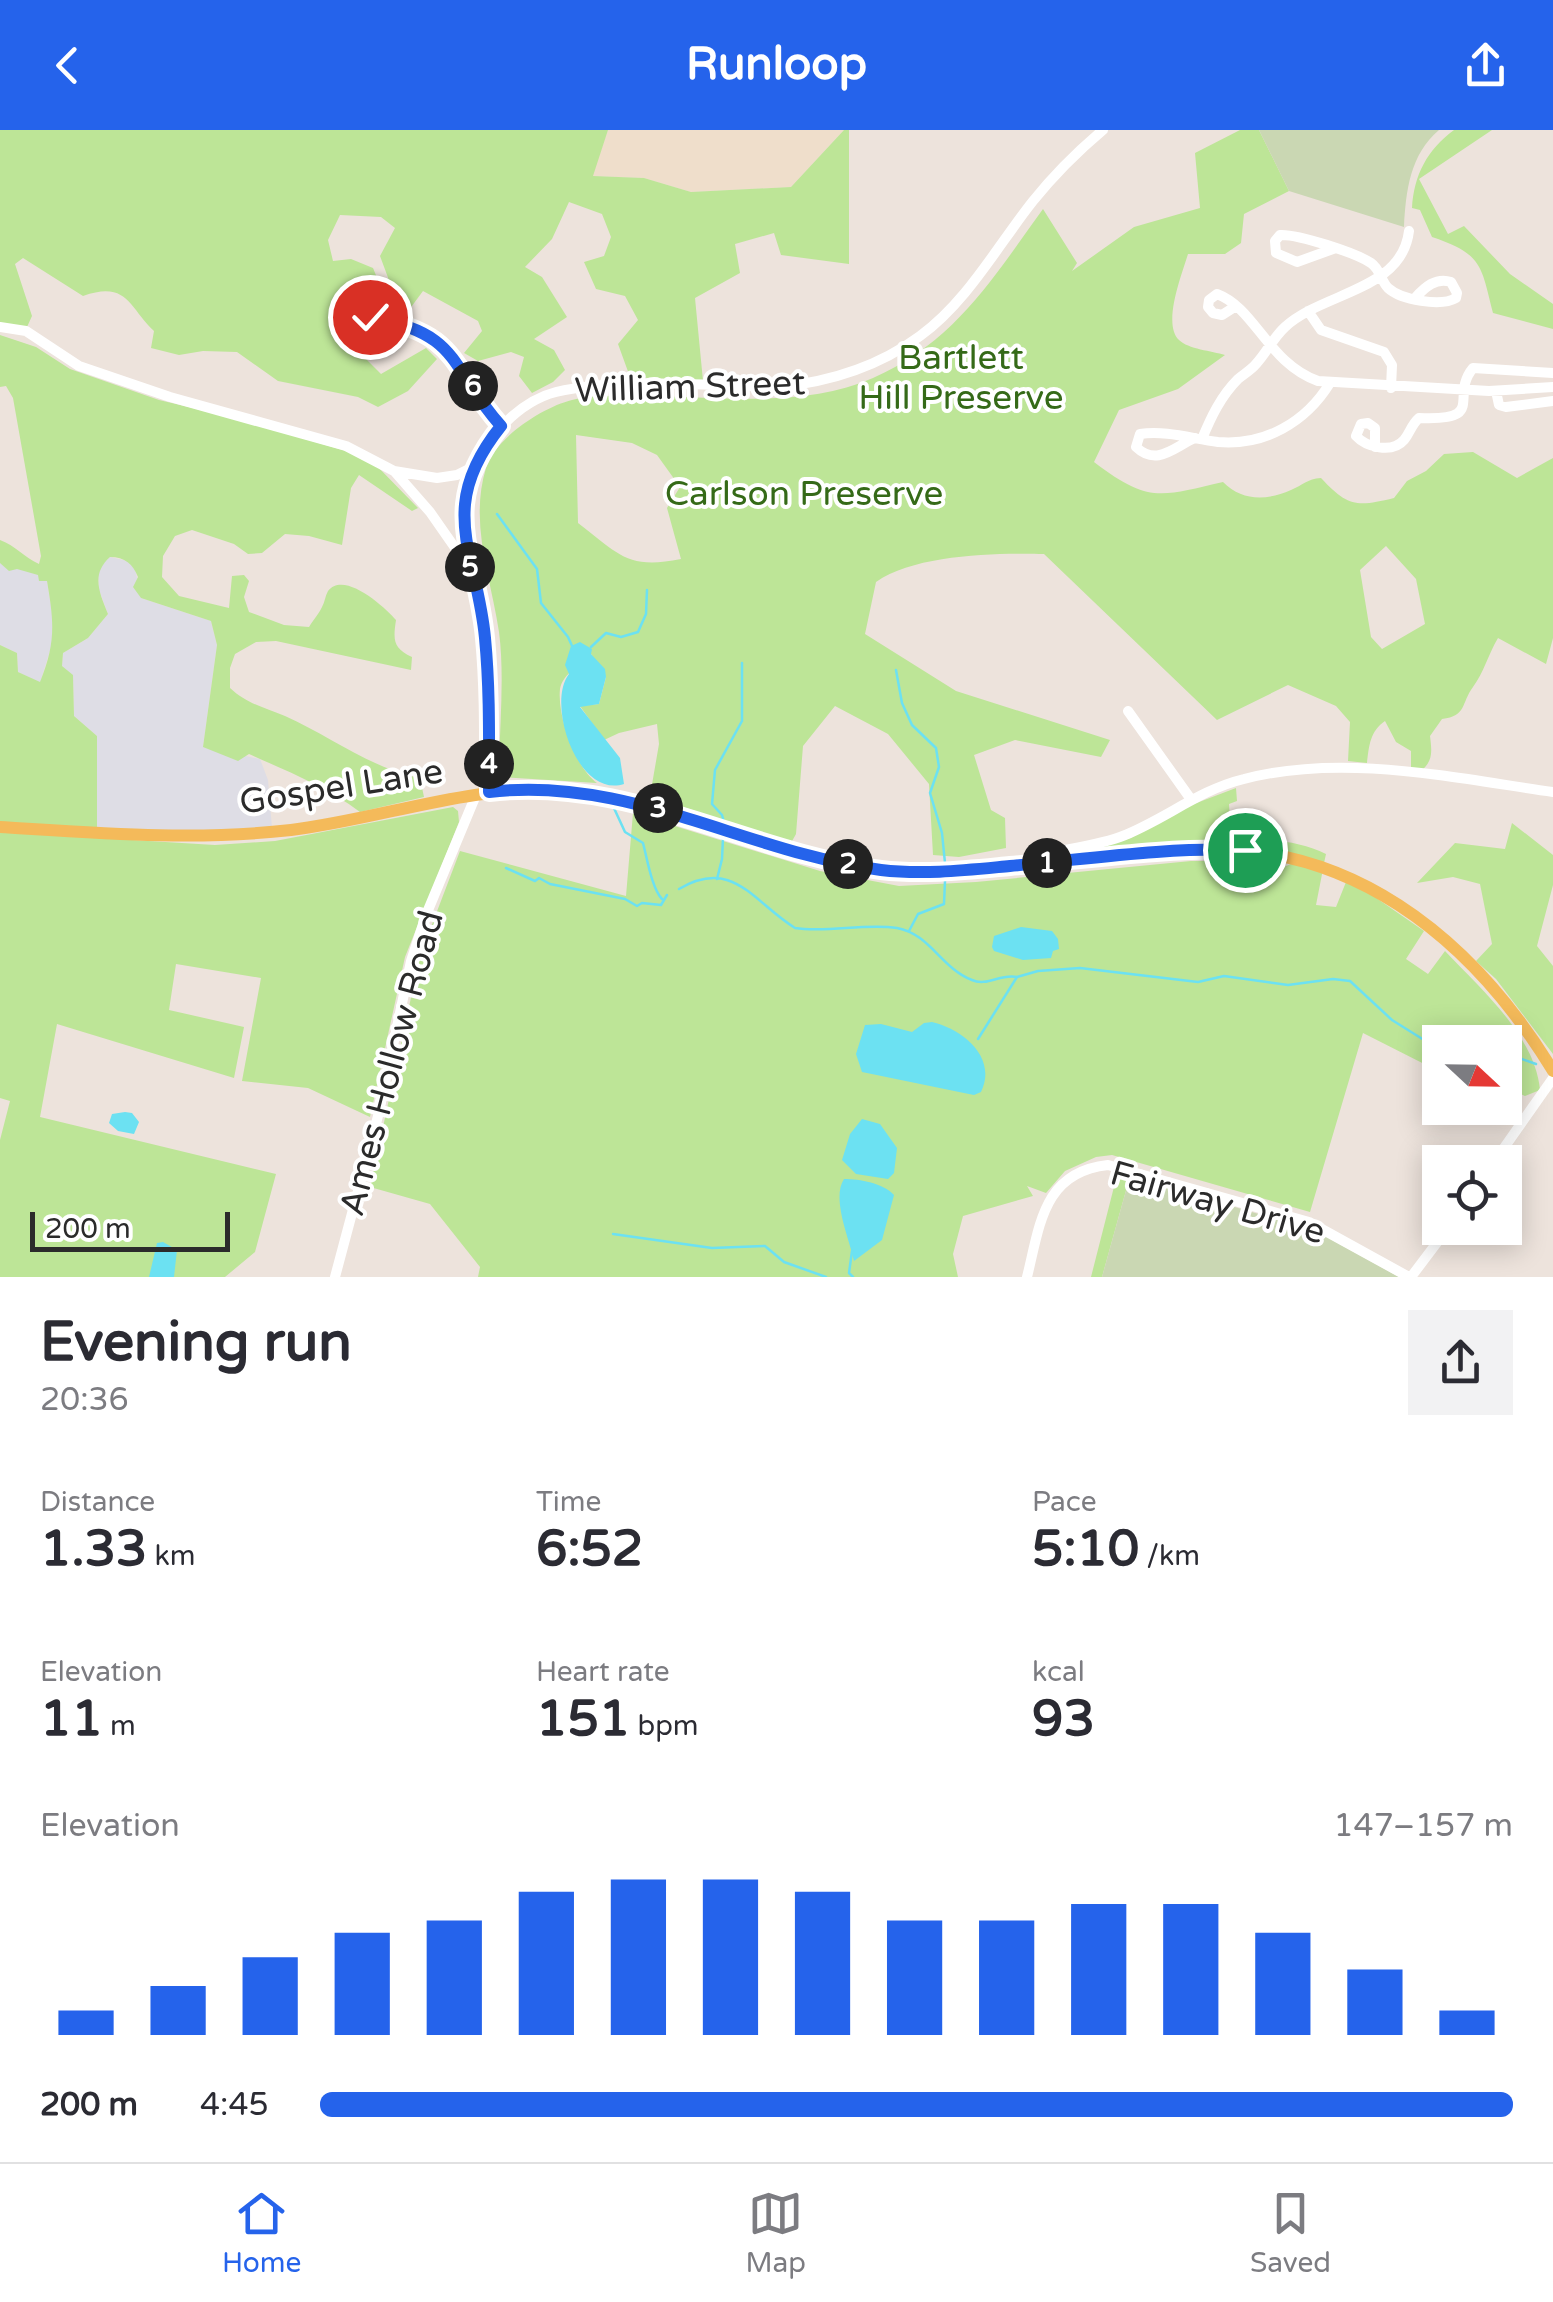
<!DOCTYPE html>
<html lang="en">
<head>
<meta charset="utf-8">
<style>
	body { margin:0; font-family:"Varela Round",sans-serif; background:#f2f2f3; color:#2b2b33; height:100vh; display:flex; flex-direction:column; font-size:38px; white-space:nowrap }
	* { box-sizing:border-box; margin:0 }
	p { font-size:32px; color:#7c7c81 }
	.icon { flex:none; width:55px; height:55px; fill:none; stroke:currentColor; stroke-width:2; stroke-linecap:round; stroke-linejoin:round }
	.map { position:relative; height:1147px; overflow:hidden }
	.side { display:flex; flex-direction:column; background:#fff; flex:1 }
	.side>* { flex:none }
	.needle { width:65px; rotate:112deg }
	.tools { position:absolute; left:1422px; top:895px; display:grid; gap:20px }
	.tools a { display:grid; place-items:center; width:100px; height:100px; border-radius:0px; background:#fff; box-shadow:0 5px 25px #0003; font-size:50px }
	.scale { position:absolute; left:30px; bottom:25px; width:200px; box-sizing:border-box; padding-left:10px; border:5px solid #2b2b2b; border-top:0; font-size:28px; line-height:35px; white-space:nowrap; color:#2b2b2b; -webkit-text-stroke:8px #fff; paint-order:stroke }
	.pin { position:absolute; display:grid; place-items:center; width:85px; height:85px; color:#fff; margin:-42px; border:5px solid #fff; border-radius:50%; box-shadow:0 2px 10px #0007 }
	.km { position:absolute; width:50px; height:50px; margin:-25px; border-radius:50%; background:#222; color:#fff; font-size:28px; line-height:50px; text-align:center }
	.round { display:grid; place-items:center; flex:none; width:105px; height:105px; border-radius:0px; background:#f2f2f3 }
	.headline { display:flex; align-items:center; justify-content:space-between; height:170px; padding:0 40px }
	h1 { font-size:55px; font-weight:800; line-height:75px }
	.stats { display:grid; grid-template-columns:repeat(3,1fr); gap:15px; height:170px; padding:10px 40px }
	.stats div { display:grid; align-content:center }
	.stats b { font-size:50px; font-weight:800 }
	.stats small { font-size:28px; font-weight:400 }
	.stats p { font-size:28px }
	.chart { height:280px; padding:20px 40px }
	.chart p { display:flex; justify-content:space-between }
	.chart svg { width:100%; height:180px; margin-top:10px; stroke:#2563eb; stroke-width:6 }
	ul { padding:0 40px; list-style:none; font-size:32px }
	li { display:grid; grid-template-columns:160px 120px 1fr; align-items:center; height:75px }
	li i { height:25px; border-radius:12px; background:#2563eb }
	header { display:flex; justify-content:space-between; align-items:center; height:130px; padding:0 40px; background:#2563eb; color:#fff; font-size:45px; font-weight:800 }
	.menu { display:flex; justify-content:space-around; align-items:center; height:140px; border-top:2px solid #e1e1e2; background:#fff; font-size:28px; color:#7c7c81 }
	.menu a { display:grid; justify-items:center; gap:5px }
	.menu .current { color:#2563eb }
	.map>svg:first-child { display:block }
</style>
</head>
<body>
<header><svg class="icon" aria-label="back" viewBox="0 0 24 24"><path d="M15 5l-7 7 7 7"/></svg>Runloop<svg class="icon" aria-label="share" viewBox="0 0 24 24"><path d="M12 15V3M7 8l5-5 5 5M5 13v7h14v-7"/></svg></header>
<div class="map">
<svg width="1553" height="1147" viewBox="0 0 1553 1147">
	<rect width="100%" height="100%" fill="#ede3dc"/>
	<!-- industrial -->
	<path fill="#dedde5" d="M110 427 128 431 135 438 141 468 211 491 217 515 203 617 260 629 268 650 272 698 196 702 97 699V606L74 586 73 546 62 536 63 523 88 508 108 484 99 460 98 444 100 436Z
		M0 433 39 444 47 451 54 494 53 511 40 553 18 542 17 523 0 515Z"/>
	<!-- education -->
	<path fill="#efdecb" d="M608 0H844L791 57 691 62 644 48 592 46Z"/>
	<!-- green -->
	<path fill="#bde597" fill-rule="evenodd" d="M0 0H608L593 46 644 48 691 62 791 57 844 0H849V134L781 125 774 103 735 114 740 143 695 168 703 251 630 247 618 214 638 190 625 166 596 159 584 132 604 126 611 107 602 84 569 72 552 109 525 137 542 147 567 187 534 209 554 220 565 240 553 252 532 263 519 246 524 227 511 222 478 231 464 223 482 201 478 191 423 161 403 188 380 126 395 98 381 87 340 85 328 110 333 131 351 129 373 138 391 182 367 166 353 178 347 196 380 207 364 227 381 244 426 218 437 229 408 261 378 277 358 267 278 251 237 222 203 221 179 225 151 218 154 201C129 178 128 150 83 166L23 128 15 134 32 186 27 197 0 194Z
		M1240 0H1259L1289 61 1244 84 1241 113 1225 124H1188C1182 144 1162 194 1179 210 1188 219 1212 221 1225 225L1178 259 1119 280 1094 332C1148 373 1159 367 1223 352 1242 371 1266 371 1291 360 1303 355 1307 349 1321 348 1348 377 1357 377 1394 368L1407 351 1426 341 1444 324 1473 322 1517 348 1553 328V508L1546 534 1498 508C1488 525 1484 542 1473 557 1461 573 1467 586 1442 589L1430 606C1432 622 1433 631 1421 641L1411 639V621L1396 612 1385 591C1370 601 1369 616 1367 633L1348 631 1350 592 1336 576 1288 555 1217 590 1044 424C997 423 916 424 876 452L865 504 956 561 1110 610 1101 627 1015 610 974 625 991 680 1005 688 1006 718 959 727 933 725 929 654 888 604 835 576 803 616 796 704 791 713 650 666 659 614 657 594 619 603 604 610 580 576 599 574 606 547 591 524C582 532 562 545 560 559 557 586 575 637 597 653L499 647C499 600 505 548 499 502 491 447 469 394 486 338 495 308 543 277 572 270 596 264 624 266 648 266 722 267 804 278 873 248 955 212 993 148 1043 79L1077 133 1072 141 1134 97 1200 78 1195 23ZM576 305 632 313 657 325 680 357 667 378 681 429C627 440 619 424 578 393ZM1386 416 1416 449 1425 494 1382 519 1371 507 1360 440Z
		M1454 0H1492L1419 49 1448 104 1464 96 1510 144 1553 174V199L1493 183C1481 136 1483 124 1432 107L1420 80 1412 78C1414 45 1427 20 1454 0Z
		M0 205 36 217 70 239 159 270 231 287 349 322 375 334 418 378 412 381 359 345 351 358 342 415 309 406 285 404 262 423 248 424 234 414 192 400 175 406 163 426 162 447 179 466 229 478 232 446 244 445 249 451 244 467 249 482 284 495 309 497C313 490 319 484 322 477 325 472 325 466 328 461 344 440 385 477 396 490 393 510 393 518 412 527L411 540 276 511 256 512 235 524 230 538V558C247 574 264 577 285 586 330 606 370 638 420 648L424 667 360 682C325 656 289 642 249 624L238 631 203 617 217 515 211 491 141 468 133 457 138 447C133 434 125 427 110 427 91 444 99 462 108 484L88 508 63 523 62 536 73 545 74 586 97 606V699L0 692V515L17 523 18 542 40 552C56 513 54 492 47 451H39L38 445 17 439 9 441 0 433V410C16 416 24 427 39 434L41 426 13 268 6 256 0 257Z
		M1236 658 1237 671 1229 674 1231 710C1262 708 1298 710 1326 724L1324 733C1278 719 1234 710 1186 712 1158 713 1129 719 1100 721L1090 718 1131 708 1186 677Z
		M453 677 458 681 459 692 405 827 370 987 308 958 242 951 261 848 176 834 169 880 244 897 234 948 57 894 40 987 276 1044 255 1122 225 1147H0V1010L10 971 0 968V702L215 715 275 711Z
		M633 683 820 741 899 756 976 752 1191 731H1243L1284 737 1293 733 1323 739 1316 775 1336 777 1346 752 1372 765 1424 801 1406 829 1428 844 1445 821C1482 860 1535 906 1540 960L1525 966 1505 957V912H1440V942L1363 903 1310 1082 1112 1025 1096 1027 1065 1041 1046 1063 1027 1056 1033 1066 963 1086 953 1124 958 1147H478L480 1137 430 1074 370 1057 420 826 460 721 626 766Z
		M1512 693 1553 725V755L1537 816 1553 836V924L1496 849 1476 831 1492 814 1480 754 1453 747 1417 753 1455 713 1505 719Z
		M1130 1046 1102 1147H1091L1116 1049Z"/>
	<!-- cemetery -->
	<path fill="#cad7b3" d="M1259 0H1439C1410 25 1406 60 1404 97L1289 61Z
		M1130 1046 1316 1101 1399 1147H1102Z"/>
	<!-- water -->
	<path fill="#6ce1f2" d="M580 512 592 519 591 524 605 539 606 547 599 574 580 577 620 628 624 654C577 669 546 573 569 544L565 535 571 516Z
		M1021 797 1052 801 1058 809 1059 819 1053 821 1051 828 1023 830 994 821 992 817 994 806Z
		M932 892C962 899 998 927 981 962L974 965 964 963 862 942 856 924 865 895 881 894 912 902 924 893Z
		M125 982 132 983 139 992 134 1004 118 1001 109 993 112 984Z
		M862 989 880 994 897 1018 894 1043 888 1049 856 1044 842 1030 850 1004Z
		M844 1049C860 1049 883 1053 894 1065L882 1110 854 1131C850 1110 831 1069 844 1049Z
		M163 1112 177 1120 174 1147H149L157 1113Z"/>
	<g fill="none" stroke-linecap="round" stroke-linejoin="round">
		<!-- stream -->
		<path stroke="#6ce1f2" stroke-width="2.5" d="M497 384 537 439 541 473 568 507 573 518
			M591 517 606 503 621 507 638 502 646 484 647 460
			M896 540 902 573 912 595 936 618 939 637 930 663 942 703 945 733
			M613 676 625 702 643 713C647 728 652 759 662 769
			M724 692 722 685 712 674 715 640 742 591V533
			M506 738 535 751 539 748 550 754 625 769 637 776 642 773 661 775 667 765
			M717 749 722 729 723 708
			M679 759C733 727 753 772 795 798 827 803 865 793 897 798 930 804 941 838 972 850 987 857 1001 843 1017 847
			M909 801 918 784 944 774 945 751
			M978 909 1017 847 1038 841 1080 838 1198 852 1224 846 1288 855 1333 849 1350 851 1392 890 1440 920
			M1505 923 1536 934
			M613 1104 712 1118 765 1116 784 1132 826 1147
			M852 1121 849 1143 853 1147"/>
		<!-- minor -->
		<path stroke="#fff" stroke-width="10" d="M1333 119 1297 132 1276 123 1275 111 1280 105C1298 104 1356 123 1371 133 1380 139 1381 151 1388 158 1401 170 1441 177 1456 168L1457 163 1451 152C1436 147 1425 157 1415 168
			M1236 176 1222 185 1213 183 1208 177 1209 170 1217 164C1255 178 1268 233 1318 251L1489 261 1553 257
			M1308 181 1321 200 1384 222 1392 235 1391 258
			M370 187C462 203 449 237 501 297
			M0 197 26 201 79 236 170 267 346 316 394 341 437 348 457 345 475 336
			M1496 261 1499 275 1506 277 1553 271
			M1195 308C1174 317 1157 337 1136 317L1140 304C1166 300 1193 309 1218 312 1265 316 1306 292 1330 253
			M1202 309C1211 287 1221 266 1238 249 1244 244 1251 240 1256 234 1267 222 1273 208 1285 197 1323 162 1402 161 1409 101
			M1375 317V298L1368 293 1361 294 1356 306C1366 317 1392 324 1404 310 1410 303 1411 295 1419 288 1488 291 1449 267 1473 238L1553 243
			M395 342 430 382 467 435
			M1128 581 1190 668
			M489 662C488 609 493 554 485 502 474 434 444 366 494 305 510 286 532 268 556 262 621 247 710 256 778 257 829 252 878 237 920 206 967 172 998 115 1033 71 1054 45 1078 21 1103 0
			M1022 735 1031 726C1060 720 1092 717 1120 707 1163 691 1198 660 1244 649 1343 623 1453 648 1553 662
			M1494 1032 1553 948
			M335 1147 378 986 411 831 426 785 476 665
			M1027 1147C1040 1095 1043 1042 1108 1035L1309 1092 1409 1147
			M1411 1147 1448 1098"/>
		<!-- major -->
		<path stroke="#f4ba5a" stroke-width="12" d="M0 697C97 703 194 711 291 700 381 689 469 655 561 660 681 667 789 735 909 742 942 744 975 740 1008 736 1066 731 1124 724 1182 720 1347 707 1471 806 1553 941"/>
	</g>
	<g fill="none" stroke-linecap="round" stroke-linejoin="round">
		<defs>
			<path id="route" d="M370 187C463 204 448 237 501 296 435 378 477 422 485 508 490 560 489 611 489 662 628 645 747 723 881 740 924 745 967 740 1010 736 1088 729 1166 717 1245 720"/>
		</defs>
		<!-- route casing -->
		<use href="#route" stroke="#fff" stroke-width="20"/>
		<!-- route -->
		<use href="#route" stroke="#2563eb" stroke-width="12"/>
	</g>
	<g text-anchor="middle" stroke-width="8" stroke-linejoin="round" paint-order="stroke">
		<!-- park labels -->
		<g font-size="35" fill="#356a18" stroke="#fff">
			<text x="961" y="239">Bartlett<tspan x="961" dy="40">Hill Preserve</tspan></text>
			<text x="804" y="375">Carlson Preserve</text>
		</g>
		<!-- street labels -->
		<g font-size="35" fill="#2b2b2b" stroke="#fff">
			<text transform="translate(690 256) rotate(-2)" y="12">William Street</text>
			<text transform="translate(341 656) rotate(-9)" y="12">Gospel Lane</text>
			<text transform="translate(391 933) rotate(-75)" y="12">Ames Hollow Road</text>
			<text transform="translate(1218 1072) rotate(16)" y="12">Fairway Drive</text>
		</g>
	</g>
</svg>
<div class="tools">
<a><svg class="needle" viewBox="-14 -14 28 28"><path d="M0-13l5 13h-10z" fill="#e53935"/><path d="M0 13l5-13h-10z" fill="#7c7c81"/></svg></a>
<a><svg class="icon" aria-label="locate" viewBox="0 0 24 24"><circle cx="12" cy="12" r="6"/><path d="M12 2v4M12 18v4M2 12h4M18 12h4"/></svg></a>
</div>
<div class="scale">200 m</div>
<div class="pin" style="left:1245px;top:720px;background:#1e9e55"><svg class="icon" aria-label="arrive" viewBox="0 0 24 24"><path d="M6 21V4h12l-3 4 3 4H6"/></svg></div>
<div class="pin" style="left:370px;top:187px;background:#d93025"><svg class="icon" aria-label="check" viewBox="0 0 24 24"><path d="M5 12l5 5 9-10"/></svg></div>
<b class="km" style="left:1047px;top:733px">1</b>
<b class="km" style="left:848px;top:734px">2</b>
<b class="km" style="left:658px;top:678px">3</b>
<b class="km" style="left:489px;top:634px">4</b>
<b class="km" style="left:470px;top:437px">5</b>
<b class="km" style="left:473px;top:256px">6</b>
</div>
<section class="side">
<div class="headline"><div><h1>Evening run</h1><p>20:36</p></div><a class="round"><svg class="icon" aria-label="share" viewBox="0 0 24 24"><path d="M12 15V3M7 8l5-5 5 5M5 13v7h14v-7"/></svg></a></div>
<div class="stats">
<div><p>Distance</p><b>1.33<small> km</small></b></div>
<div><p>Time</p><b>6:52</b></div>
<div><p>Pace</p><b>5:10<small> /km</small></b></div>
</div>
<div class="stats">
<div><p>Elevation</p><b>11<small> m</small></b></div>
<div><p>Heart rate</p><b>151<small> bpm</small></b></div>
<div><p>kcal</p><b>93</b></div>
</div>
<div class="chart"><p><span>Elevation</span>147–157 m</p>
<svg viewBox="0 0 160 44" preserveAspectRatio="none"><path d="M5 44V38M15 44V32M25 44V25M35 44V19M45 44V16M55 44V9M65 44V6M75 44V6M85 44V9M95 44V16M105 44V16M115 44V12M125 44V12M135 44V19M145 44V28M155 44V38"/></svg>
</div>
<ul>
<li><b>200 m</b>4:45<i style="width:100%"></i></li>
</ul>
</section>
<nav class="menu">
<a class="current"><svg class="icon" aria-label="home" viewBox="0 0 24 24"><path d="M3 11l9-7 9 7M6 9v11h12V9"/></svg>Home</a>
<a><svg class="icon" aria-label="map" viewBox="0 0 24 24"><path d="M3 6l6-2 6 2 6-2v14l-6 2-6-2-6 2zM9 4v14M15 6v14"/></svg>Map</a>
<a><svg class="icon" aria-label="saved" viewBox="0 0 24 24"><path d="M7 4h10v16l-5-4-5 4z"/></svg>Saved</a>
</nav>
</body>
</html>
